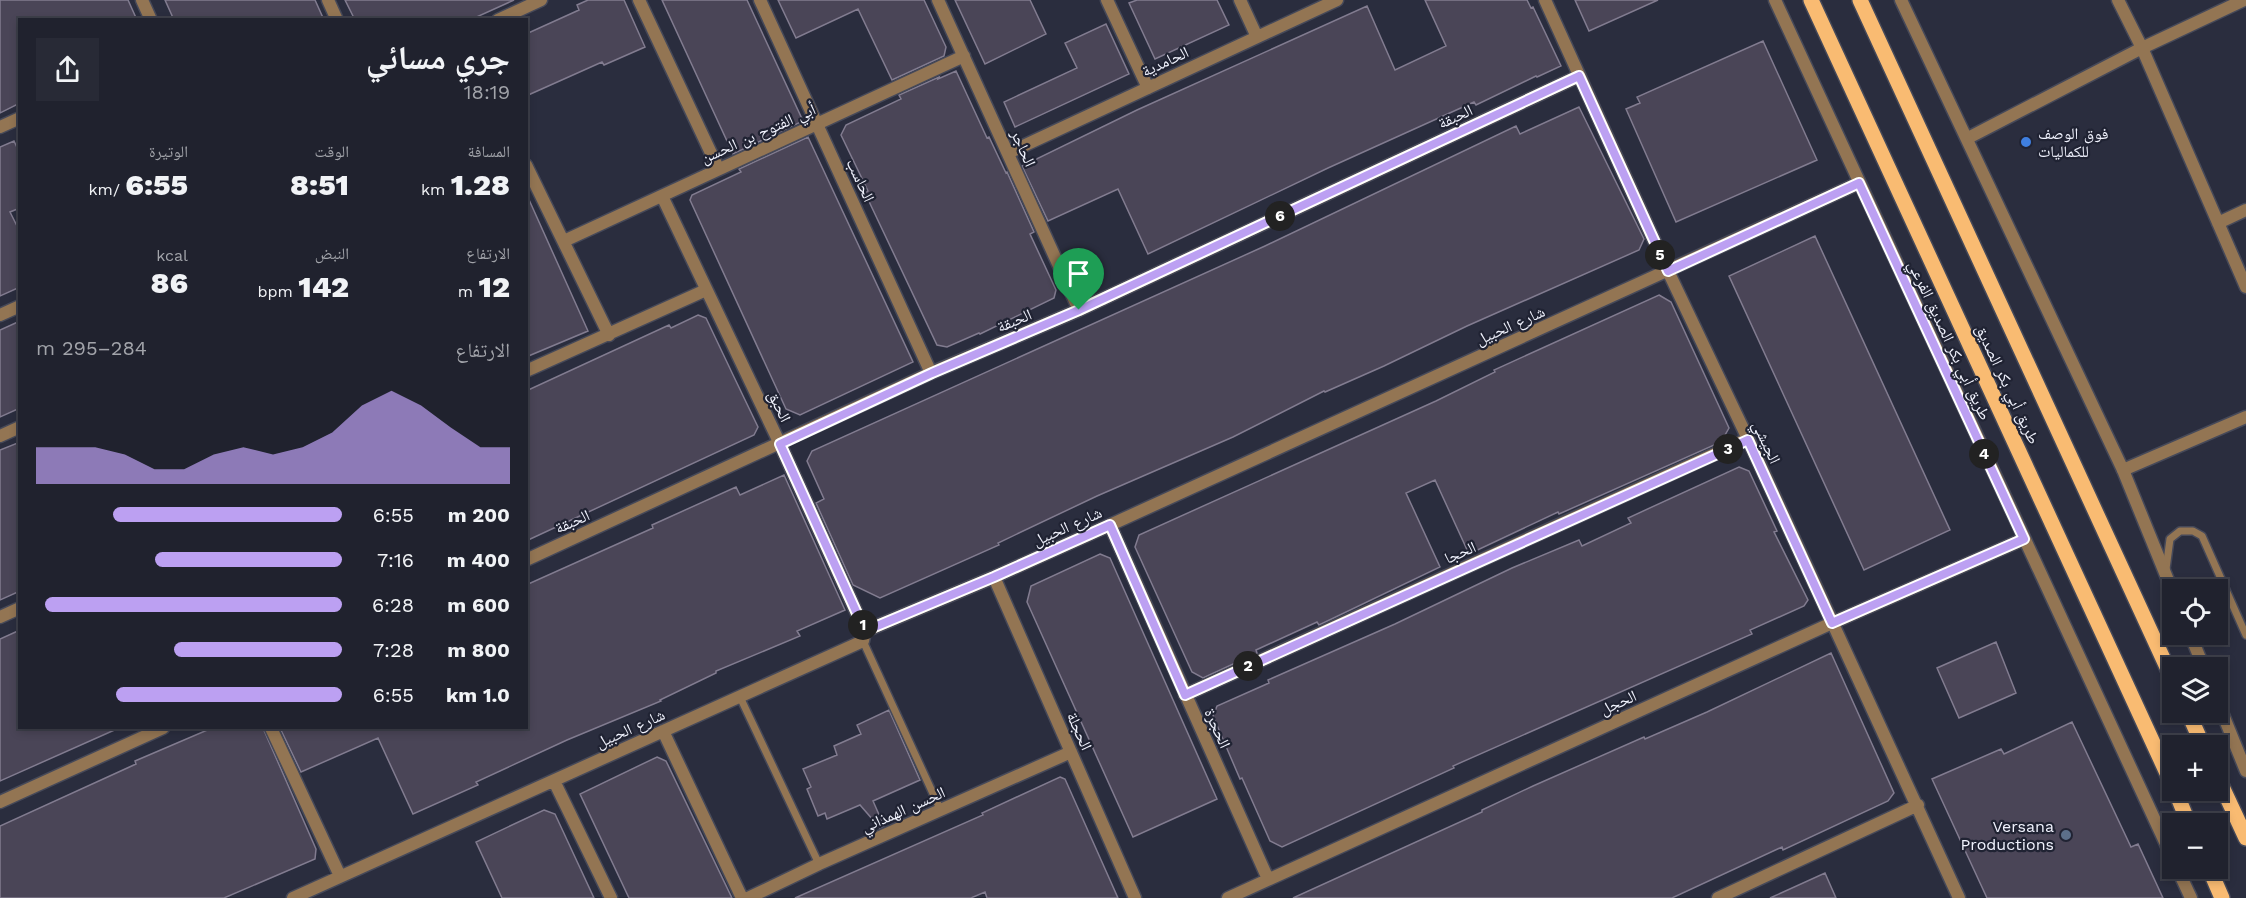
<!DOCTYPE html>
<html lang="ar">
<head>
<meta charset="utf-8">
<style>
	body { margin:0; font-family:"Work Sans","Noto Naskh Arabic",sans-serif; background:#282a36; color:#f1f3f6; direction:rtl; height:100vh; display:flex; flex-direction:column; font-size:22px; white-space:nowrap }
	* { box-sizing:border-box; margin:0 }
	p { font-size:20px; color:#a2a4aa }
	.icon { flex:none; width:33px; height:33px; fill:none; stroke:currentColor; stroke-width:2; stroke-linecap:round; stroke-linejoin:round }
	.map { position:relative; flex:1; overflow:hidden; direction:ltr }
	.drawer { position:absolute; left:18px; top:18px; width:510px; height:711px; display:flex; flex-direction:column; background:#20222e; border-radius:0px; box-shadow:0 3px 9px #0003,0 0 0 2px #3d3f4a; direction:rtl }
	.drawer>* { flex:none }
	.tools { position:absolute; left:2162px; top:579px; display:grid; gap:12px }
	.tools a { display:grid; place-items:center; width:66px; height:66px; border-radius:0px; background:#20222e; box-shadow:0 3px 9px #0003,0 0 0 2px #3d3f4a; font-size:30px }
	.pin { position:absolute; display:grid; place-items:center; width:51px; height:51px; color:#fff; margin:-62px -26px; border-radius:50% 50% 50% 0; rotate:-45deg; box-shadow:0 0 6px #0007 }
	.pin .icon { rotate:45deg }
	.km { position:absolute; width:30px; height:30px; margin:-15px; border-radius:50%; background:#222; color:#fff; font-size:16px; line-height:30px; text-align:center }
	.round { display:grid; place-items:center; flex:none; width:63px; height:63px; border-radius:0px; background:#282a36 }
	.head { display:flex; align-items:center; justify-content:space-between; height:102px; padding:0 18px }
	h1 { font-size:33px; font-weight:800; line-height:45px }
	.stats { display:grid; grid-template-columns:repeat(3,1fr); gap:9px; height:102px; padding:6px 18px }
	.stats div { display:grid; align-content:center }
	.stats b { font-size:30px; font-weight:800 }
	.stats small { font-size:16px; font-weight:400 }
	.stats p { font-size:16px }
	.chart { height:168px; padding:12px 18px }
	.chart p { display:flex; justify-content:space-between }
	.chart svg { width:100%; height:108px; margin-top:6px; fill:#bca0f2; opacity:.7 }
	ul { padding:0 18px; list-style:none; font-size:20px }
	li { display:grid; grid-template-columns:96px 72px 1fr; align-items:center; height:45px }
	li i { height:15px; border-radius:8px; background:#bca0f2 }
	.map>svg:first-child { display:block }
</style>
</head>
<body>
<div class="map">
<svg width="2246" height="898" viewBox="0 0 2246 898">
	<rect width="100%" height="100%" fill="#2a2d3e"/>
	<!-- building -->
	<path fill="#4a4557" stroke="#827c90" stroke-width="1.5" d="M0 0H128L137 20H20V103L0 113Z
		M165 0H315L324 20H174Z
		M345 0H514L470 20H355Z
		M588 0H624L645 47 604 65 602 62 526 96V34L579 10 577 5Z
		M662 0H747L803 121 733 154Z
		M778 0H924L946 47 944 56 892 80 858 9 796 38Z
		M955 0H1030L1046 34 985 64Z
		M1137 0H1217L1229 25 1155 59 1129 3Z
		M1425 0H1527L1531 8 1533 7 1561 66 1537 77 1536 76 1476 105 1474 102 1328 168 1148 254 1118 189 1048 221 1022 166 1137 110 1367 6 1395 70 1446 46Z
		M1575 0H1658L1589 31Z
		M1106 24 1129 74 1015 127 1004 102 1077 68 1065 43Z
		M1763 41 1817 160 1676 222 1626 109 1640 103 1637 97Z
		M956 71 987 138 989 137 1006 173 1007 172 1034 232 1030 234 1056 290 1054 298 980 334 979 333 947 347 937 345 865 193 868 191 841 135 846 125 901 99 899 95 939 77 938 79Z
		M1579 107 1644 239 1639 250 1467 326 1384 366 1325 392 1324 391 1233 437 1097 496 998 543 999 545 880 598 853 585 816 503 824 499 807 461 812 451 1265 246 1516 126 1520 134Z
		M808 137 913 362 800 415 786 409 690 200 692 195 741 172 739 169Z
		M14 141 20 154V208L10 212 20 232V287L0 296V147Z
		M526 193 588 331 526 357Z
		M1815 236 1950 530 1864 570 1729 276Z
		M1659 295 1671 302 1729 428 1721 442 1559 514 1558 512 1469 554 1435 480 1406 493 1440 567 1319 625 1317 622 1256 650 1257 653 1203 678 1192 672 1135 547 1139 535 1436 401 1495 372 1494 370Z
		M698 315 706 318 734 377 758 427 754 435 526 541V391L669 325 671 328Z
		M20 321V408L0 417V330Z
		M20 442V591L0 600V450Z
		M1739 467 1749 471 1777 531 1774 532 1808 600 1804 606 1750 630 1752 634 1453 766 1454 768 1282 847 1270 841 1242 778 1240 779 1213 716 1217 706 1269 683 1268 680 1395 624 1512 568 1579 540 1582 546 1631 523 1628 518Z
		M784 475 845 610 797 631 800 636 716 671V673L660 700 661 701 567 740 476 782 478 785 413 814 378 738 301 772 280 728H526V585L653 528 652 525 736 487 740 495Z
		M1100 554 1110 558 1217 799 1133 837 1027 602 1031 586Z
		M20 630V728H119L0 781V639Z
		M1996 642 2016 693 1959 718 1937 668Z
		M1831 653 1894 793 1888 801 1783 850 1782 847 1672 898H1293L1482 812V810L1533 786 1644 737 1645 739 1707 712Z
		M889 710 920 780 873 801 884 826 880 828 860 805 827 819 825 813 818 816 807 789 811 787 803 769 837 755 834 746 861 734 857 725Z
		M2072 722 2131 847 2138 844 2163 898H1987L1932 779 2001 749 2004 754Z
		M212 728H263L316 849 315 859 224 898H0V826L136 764 135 761Z
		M657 757 666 761 732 898H629L580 794Z
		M1060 777 1065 779 1118 898H987L985 892 971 898H795L983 815 982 813Z
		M544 810 555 814 594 898H502L476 842Z
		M1825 873 1836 898H1770Z"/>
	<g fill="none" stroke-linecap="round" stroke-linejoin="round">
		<defs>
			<path id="service" d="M2166 569 2170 539 2180 531H2193L2202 536 2246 635
				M863 641 941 811
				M740 697 819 864"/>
			<path id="minor" d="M142 0 151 20
				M328 0 337 20
				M639 0 718 168
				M760 0 931 373
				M938 0 1079 310
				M1107 0 1148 88
				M1240 0 1257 37
				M1545 0 1668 271 1748 439 1959 898
				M2118 0 2142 48 2246 287
				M498 20 541 0
				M0 127 20 118
				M1968 138 2142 48 2244 0
				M1008 153 1337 0
				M526 165 609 335
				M662 196 780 444 865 631
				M2218 223 2246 210
				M564 241 964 56
				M0 315 20 306
				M526 371 706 290
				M0 436 20 427
				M2123 470 2246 417
				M1110 525 1268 879
				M526 560 931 373 1079 310 1579 76
				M994 577 1135 898
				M0 617 20 608
				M1185 695 1748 439
				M271 728 340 876
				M663 731 742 898
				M554 781 611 898
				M0 802 163 728
				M293 898 863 641 865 631 994 577 1110 525 1859 183
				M748 898 819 864 1071 752
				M1228 898 1832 623 2024 539
				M1718 898 1918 805"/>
			<path id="tertiary" d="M1775 0 2172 857
				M1901 0 2123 470 2172 590
				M2190 634 2204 668
				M2217 700 2246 771
				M2177 868 2191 898"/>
			<path id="primary" d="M1811 0 2172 784
				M1860 0 2172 678
				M2188 712 2203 746
				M2217 776 2246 838
				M2175 790 2189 824
				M2209 868 2222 898"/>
		</defs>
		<!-- service casing -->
		<use href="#service" stroke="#464959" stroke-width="10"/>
		<!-- minor casing -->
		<use href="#minor" stroke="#464959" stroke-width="15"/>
		<!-- tertiary casing -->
		<use href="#tertiary" stroke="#464959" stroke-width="15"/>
		<!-- primary casing -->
		<use href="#primary" stroke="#464959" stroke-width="18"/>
		<!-- service -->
		<use href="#service" stroke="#937553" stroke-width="7"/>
		<!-- minor -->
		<use href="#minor" stroke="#937553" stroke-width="12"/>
		<!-- tertiary -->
		<use href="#tertiary" stroke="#937553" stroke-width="12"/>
		<!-- primary -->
		<use href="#primary" stroke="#f9bb72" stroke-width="15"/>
	</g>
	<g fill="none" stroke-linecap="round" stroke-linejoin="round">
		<defs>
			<path id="route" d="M1579 76 1668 271 1859 183 2024 539 1832 623 1748 440 1185 695 1110 525 994 577 865 631 780 444 932 373 1079 310Z"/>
		</defs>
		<!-- route casing -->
		<use href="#route" stroke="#fff" stroke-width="12"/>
		<!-- route -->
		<use href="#route" stroke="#bca0f2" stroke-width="8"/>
	</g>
	<!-- markers -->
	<circle fill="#3f7fe0" stroke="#202333" stroke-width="2" cx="2026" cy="142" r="6"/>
	<circle fill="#5c6f8a" stroke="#202333" stroke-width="2" cx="2066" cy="835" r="6"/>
	<g text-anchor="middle" stroke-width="4.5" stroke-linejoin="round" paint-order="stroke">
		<!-- street labels -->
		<g font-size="16" fill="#f1f3fe" stroke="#202333">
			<text transform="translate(1165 61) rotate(-25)" y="6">الحامدية</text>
			<text transform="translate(1455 116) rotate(-25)" y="6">الحبقة</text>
			<text transform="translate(758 133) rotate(-24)" y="6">أبي الفتوح بن الحسن</text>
			<text transform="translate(1024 148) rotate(66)" y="6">الحاجر</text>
			<text transform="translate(861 180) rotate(65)" y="6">الحاسب</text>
			<text transform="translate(1014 320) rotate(-23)" y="6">الحبقة</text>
			<text transform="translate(1510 325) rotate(-24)" y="6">شارع الحبيل</text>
			<text transform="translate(1950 340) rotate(65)" y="6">طريق أبي بكر الصديق الفرعي</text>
			<text transform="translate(2008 384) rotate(65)" y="6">طريق أبي بكر الصديق</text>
			<text transform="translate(780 406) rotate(64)" y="6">الحبق</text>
			<text transform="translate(1767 442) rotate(65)" y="6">الجيشي</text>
			<text transform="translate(572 521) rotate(-24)" y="6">الحبقة</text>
			<text transform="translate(1067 526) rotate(-24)" y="6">شارع الحبيل</text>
			<text transform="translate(1460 552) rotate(-24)" y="6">الحجا</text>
			<text transform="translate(1618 702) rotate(-24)" y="6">الحجل</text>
			<text transform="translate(630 728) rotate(-24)" y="6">شارع الحبيل</text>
			<text transform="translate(1218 728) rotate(66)" y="6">الحجرة</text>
			<text transform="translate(1080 731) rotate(66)" y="6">الحجلة</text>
			<text transform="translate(903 809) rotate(-24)" y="6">الحسن الهمذاني</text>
		</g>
		<!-- poi labels -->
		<g font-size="16" fill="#f1f3fe" stroke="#202333" text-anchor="start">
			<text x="2038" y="139">فوق الوصف<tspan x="2038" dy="18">للكماليات</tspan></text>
			<text x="2054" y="832" text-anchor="end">Versana<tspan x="2054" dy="18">Productions</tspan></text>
		</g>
	</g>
</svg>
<div class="tools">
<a><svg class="icon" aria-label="locate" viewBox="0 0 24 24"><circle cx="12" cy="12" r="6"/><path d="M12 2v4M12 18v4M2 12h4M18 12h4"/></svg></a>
<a><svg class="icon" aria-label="layers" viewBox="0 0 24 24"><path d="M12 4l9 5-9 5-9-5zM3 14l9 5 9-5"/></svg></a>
<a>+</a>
<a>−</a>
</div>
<div class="pin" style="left:1079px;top:310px;background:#1e9e55"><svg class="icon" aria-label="arrive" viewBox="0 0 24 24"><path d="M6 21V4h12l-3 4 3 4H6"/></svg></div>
<b class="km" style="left:863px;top:625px">1</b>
<b class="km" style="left:1248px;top:666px">2</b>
<b class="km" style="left:1728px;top:449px">3</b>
<b class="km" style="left:1984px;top:454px">4</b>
<b class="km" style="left:1660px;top:255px">5</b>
<b class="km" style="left:1280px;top:216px">6</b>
<section class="drawer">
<div class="head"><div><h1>جري مسائي</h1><p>18:19</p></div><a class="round"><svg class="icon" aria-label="share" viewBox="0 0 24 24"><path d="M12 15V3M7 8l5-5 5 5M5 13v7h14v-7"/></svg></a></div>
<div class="stats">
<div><p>المسافة</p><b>1.28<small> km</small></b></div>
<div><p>الوقت</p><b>8:51</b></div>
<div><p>الوتيرة</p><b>6:55<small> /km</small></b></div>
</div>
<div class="stats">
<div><p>الارتفاع</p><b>12<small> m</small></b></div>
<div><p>النبض</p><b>142<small> bpm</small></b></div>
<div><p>kcal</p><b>86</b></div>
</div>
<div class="chart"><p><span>الارتفاع</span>284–295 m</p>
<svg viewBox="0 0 160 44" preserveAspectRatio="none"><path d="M0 44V29L10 29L20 29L30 32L40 38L50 38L60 32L70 29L80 32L90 29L100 23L110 12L120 6L130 12L140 21L150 29L160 29V44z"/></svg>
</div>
<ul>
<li><b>200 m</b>6:55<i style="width:75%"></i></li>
<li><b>400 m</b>7:16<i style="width:61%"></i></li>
<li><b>600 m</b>6:28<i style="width:97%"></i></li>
<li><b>800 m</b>7:28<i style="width:55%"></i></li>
<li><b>1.0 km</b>6:55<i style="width:74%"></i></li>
</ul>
</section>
</div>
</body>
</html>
